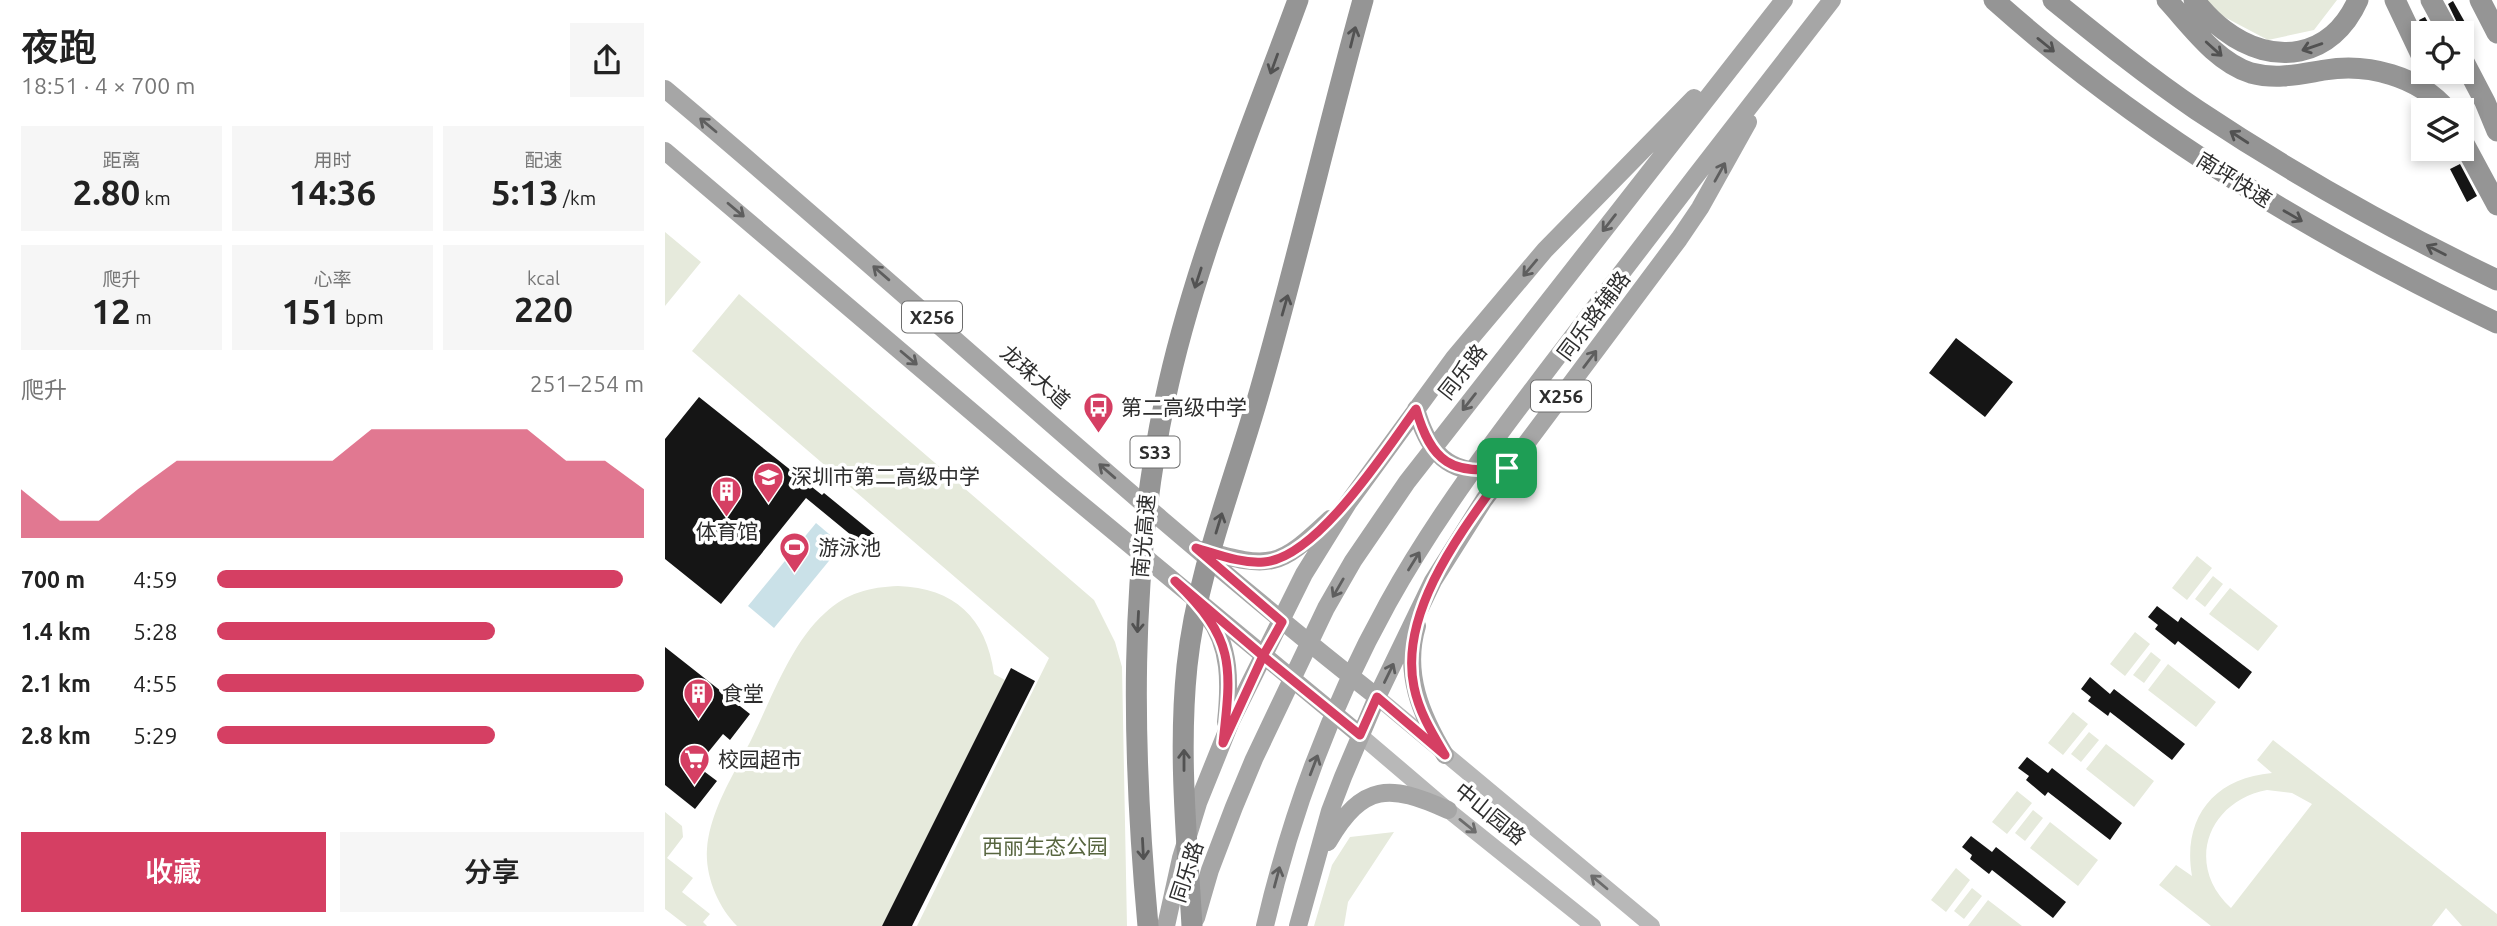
<!DOCTYPE html>
<html lang="zh">
<head>
<meta charset="utf-8">
<style>
	body { margin:0; font-family:Ubuntu,"Noto Sans SC",sans-serif; background:#f6f6f6; color:#222; height:100vh; display:flex; flex-direction:column; font-size:26px; white-space:nowrap }
	* { box-sizing:border-box; margin:0 }
	p { font-size:23px; color:#767676 }
	.icon { flex:none; width:38px; height:38px; fill:none; stroke:currentColor; stroke-width:2; stroke-linecap:round; stroke-linejoin:round }
	.map { position:relative; flex:1; overflow:hidden }
	.sheet { display:flex; flex-direction:column; background:#fff; width:665px }
	.sheet>* { flex:none }
	.fabs { position:absolute; left:1746px; top:21px; display:grid; gap:14px }
	.fabs a { display:grid; place-items:center; width:63px; height:63px; border-radius:0px; background:#fff; box-shadow:0 4px 10px #0003; font-size:35px }
	.pin { position:absolute; display:grid; place-items:center; width:60px; height:60px; color:#fff; margin:-30px; border-radius:14px; box-shadow:0 4px 10px #0006 }
	.round { display:grid; place-items:center; flex:none; width:74px; height:74px; border-radius:0px; background:#f6f6f6 }
	.head { display:flex; align-items:center; justify-content:space-between; height:119px; padding:0 21px }
	h1 { font-size:38px; font-weight:600; line-height:52px }
	.metrics { display:grid; grid-template-columns:repeat(3,1fr); gap:10px; height:119px; padding:7px 21px }
	.metrics div { display:grid; align-content:center; border-radius:0px; background:#f6f6f6; text-align:center }
	.metrics b { font-size:35px; font-weight:600 }
	.metrics small { font-size:19px; font-weight:400 }
	.metrics p { font-size:19px }
	.chart { height:196px; padding:14px 21px }
	.chart p { display:flex; justify-content:space-between }
	.chart svg { width:100%; height:126px; margin-top:7px; fill:#d53f63; opacity:.7 }
	.primary-button { display:flex; gap:14px; margin-top:auto; padding:14px 21px }
	.primary-button a { flex:1; height:80px; border-radius:0px; background:#d53f63; color:#fff; font-size:28px; font-weight:600; line-height:80px; text-align:center }
	.primary-button a+a { background:#f6f6f6; color:#222 }
	ul { padding:0 21px; list-style:none; font-size:23px }
	li { display:grid; grid-template-columns:112px 84px 1fr; align-items:center; height:52px }
	li i { height:18px; border-radius:9px; background:#d53f63 }
	main { display:flex; flex:1; min-height:0 }
	.map>svg:first-child { display:block }
</style>
</head>
<body>
<main>
<section class="sheet">
<div class="head"><div><h1>夜跑</h1><p>18:51 · 4 × 700 m</p></div><a class="round"><svg class="icon" aria-label="share" viewBox="0 0 24 24"><path d="M12 15V3M7 8l5-5 5 5M5 13v7h14v-7"/></svg></a></div>
<div class="metrics">
<div><p>距离</p><b>2.80<small> km</small></b></div>
<div><p>用时</p><b>14:36</b></div>
<div><p>配速</p><b>5:13<small> /km</small></b></div>
</div>
<div class="metrics">
<div><p>爬升</p><b>12<small> m</small></b></div>
<div><p>心率</p><b>151<small> bpm</small></b></div>
<div><p>kcal</p><b>220</b></div>
</div>
<div class="chart"><p><span>爬升</span>251–254 m</p>
<svg viewBox="0 0 160 44" preserveAspectRatio="none"><path d="M0 44V27L10 38L20 38L30 27L40 17L50 17L60 17L70 17L80 17L90 6L100 6L110 6L120 6L130 6L140 17L150 17L160 27V44z"/></svg>
</div>
<ul>
<li><b>700 m</b>4:59<i style="width:95%"></i></li>
<li><b>1.4 km</b>5:28<i style="width:65%"></i></li>
<li><b>2.1 km</b>4:55<i style="width:100%"></i></li>
<li><b>2.8 km</b>5:29<i style="width:65%"></i></li>
</ul>
<div class="primary-button"><a>收藏</a><a>分享</a></div>
</section>
<div class="map">
<svg width="1832" height="926" viewBox="0 0 1832 926">
	<rect width="100%" height="100%" fill="#fff"/>
	<!-- green -->
	<path fill="#e6eadc" fill-rule="evenodd" d="M1538 0H1672L1649 30 1603 40 1548 11Z
		M0 232 36 262 0 306Z
		M74 294 429 600 450 642 457 667 462 926H252L384 658 27 351Z
		M1532 556 1547 568 1522 600 1507 588Z
		M1548 576 1558 584 1540 607 1530 599Z
		M233 586C289 588 321 617 329 674L340 680 217 926H72C53 907 40 876 42 849 45 809 71 771 88 736 107 697 127 642 160 613 181 593 205 587 233 586Z
		M1565 588 1613 626 1593 651 1544 614Z
		M1470 632 1485 644 1460 676 1445 664Z
		M1486 652 1496 660 1479 683 1468 675Z
		M1503 664 1551 702 1531 727 1483 690Z
		M1408 712 1423 724 1398 755 1383 743Z
		M1424 732 1434 740 1416 762 1406 754Z
		M1608 740 1832 914V926H1797L1781 908 1767 926H1546L1494 885 1511 865 1527 876C1517 819 1548 778 1607 773L1592 760ZM1602 790 1627 793 1647 804 1566 908C1519 865 1543 801 1602 790Z
		M1441 744 1489 781 1469 807 1421 769Z
		M1352 791 1367 803 1342 834 1327 822Z
		M1368 810 1378 818 1360 841 1350 833Z
		M0 812 17 826 18 837 2 858 28 878 17 892 45 914 38 922 42 926H22L0 909Z
		M1385 822 1433 860 1413 886 1365 848Z
		M729 832 683 902 679 926H649L667 865 685 837Z
		M1291 868 1305 880 1281 912 1266 900Z
		M1307 888 1317 896 1299 919 1289 911Z
		M1323 900 1357 926H1303Z"/>
	<!-- water -->
	<path fill="#cae1e8" d="M151 523 177 545 109 628 83 606Z"/>
	<!-- building -->
	<path fill="#151515" d="M1788 1 1806 33H1797L1783 4Z
		M1760 17 1769 33H1760L1754 20Z
		M1795 164 1812 196 1802 202 1785 169Z
		M1291 338 1348 382 1320 417 1264 373Z
		M34 397 157 495 159 493 213 537 203 549 141 498 56 604 0 559V439Z
		M1492 606 1513 622 1516 617 1587 672 1574 689 1513 641 1510 645 1490 629 1493 625 1483 617Z
		M0 647 85 714 65 740 58 734 32 766 52 781 30 809 0 785Z
		M346 668 370 681 247 926H217Z
		M1425 677 1445 694 1449 689 1520 744 1507 760 1445 712 1443 716 1423 701 1426 697 1416 689Z
		M1362 757 1383 773 1387 768 1457 823 1445 840 1383 792 1380 796 1361 780 1364 776 1353 768Z
		M1306 836 1327 852 1331 847 1401 902 1388 918 1327 870 1324 874 1305 859 1307 855 1297 847Z"/>
	<g fill="none" stroke-linecap="round" stroke-linejoin="round">
		<!-- secondary -->
		<path stroke="#b8b8b8" stroke-width="16" d="M712 697 987 926
			M695 735 783 810 928 926"/>
		<!-- primary -->
		<path stroke="#a6a6a6" stroke-width="18" d="M0 89C239 289 467 504 712 697
			M0 151 394 486 695 735
			M751 409C761 444 777 472 819 471
			M537 550C607 569 613 568 665 519
			M542 615C566 646 565 684 561 722
			M752 626C738 673 756 715 780 755
			M663 842C698 782 725 784 783 810
			M531 918 545 870 569 807 589 759 661 608 688 561 742 482 1119 0
			M501 926 516 858 533 803 566 721 639 574 683 503 789 358 880 250 1029 98
			M600 926C626 814 667 704 723 603 780 500 854 408 925 314 1005 209 1086 104 1167 0
			M633 926 665 811 678 777 712 697 768 581 819 500 1014 239 1035 208 1083 122"/>
		<!-- highway -->
		<path stroke="#959595" stroke-width="21" d="M1329 0C1479 134 1651 236 1832 323
			M1388 0C1435 38 1482 76 1532 110 1628 174 1728 230 1832 280
			M1502 0C1526 26 1551 62 1586 73 1612 80 1635 74 1660 70 1703 63 1753 76 1782 110
			M1529 0C1538 11 1548 22 1559 30 1609 68 1667 58 1693 0
			M1730 0 1759 61
			M1766 0 1784 33
			M1815 0 1832 33
			M1797 58 1820 102 1832 131
			M1797 140 1832 205
			M483 926C467 751 463 573 500 400 529 263 585 131 633 0
			M527 926C522 840 513 753 522 666 532 571 569 482 595 390 632 261 662 130 698 0"/>
	</g>
	<!-- one-way arrows -->
	<defs><path id="oneway-shaft" d="M-6 0H5M1.5-3L5.5 0L1.5 3" fill="none" stroke-width="1.6" stroke-linecap="round" stroke-linejoin="round" transform="scale(1.75)"/></defs>
	<g stroke="#525252">
		<use href="#oneway-shaft" transform="translate(688 37) rotate(-76)"/>
		<use href="#oneway-shaft" transform="translate(1381 45) rotate(39)"/>
		<use href="#oneway-shaft" transform="translate(1647 47) rotate(161)"/>
		<use href="#oneway-shaft" transform="translate(1549 49) rotate(42)"/>
		<use href="#oneway-shaft" transform="translate(609 64) rotate(110)"/>
		<use href="#oneway-shaft" transform="translate(1574 137) rotate(-147)"/>
		<use href="#oneway-shaft" transform="translate(1628 216) rotate(30)"/>
		<use href="#oneway-shaft" transform="translate(1771 250) rotate(-153)"/>
		<use href="#oneway-shaft" transform="translate(533 278) rotate(108)"/>
		<use href="#oneway-shaft" transform="translate(620 305) rotate(-74)"/>
		<use href="#oneway-shaft" transform="translate(554 523) rotate(-73)"/>
		<use href="#oneway-shaft" transform="translate(473 622) rotate(93)"/>
		<use href="#oneway-shaft" transform="translate(519 760) rotate(-90)"/>
		<use href="#oneway-shaft" transform="translate(478 849) rotate(87)"/>
	</g>
	<g stroke="#5e5e5e">
		<use href="#oneway-shaft" transform="translate(43 125) rotate(-140)"/>
		<use href="#oneway-shaft" transform="translate(1055 172) rotate(-61)"/>
		<use href="#oneway-shaft" transform="translate(71 210) rotate(40)"/>
		<use href="#oneway-shaft" transform="translate(944 223) rotate(128)"/>
		<use href="#oneway-shaft" transform="translate(865 268) rotate(130)"/>
		<use href="#oneway-shaft" transform="translate(216 273) rotate(-139)"/>
		<use href="#oneway-shaft" transform="translate(244 358) rotate(40)"/>
		<use href="#oneway-shaft" transform="translate(925 359) rotate(-53)"/>
		<use href="#oneway-shaft" transform="translate(804 402) rotate(128)"/>
		<use href="#oneway-shaft" transform="translate(442 471) rotate(-139)"/>
		<use href="#oneway-shaft" transform="translate(749 561) rotate(-58)"/>
		<use href="#oneway-shaft" transform="translate(673 588) rotate(120)"/>
		<use href="#oneway-shaft" transform="translate(724 673) rotate(-64)"/>
		<use href="#oneway-shaft" transform="translate(649 765) rotate(-69)"/>
		<use href="#oneway-shaft" transform="translate(612 877) rotate(-75)"/>
	</g>
	<g stroke="#6c6c6c">
		<use href="#oneway-shaft" transform="translate(803 826) rotate(39)"/>
		<use href="#oneway-shaft" transform="translate(934 882) rotate(-140)"/>
	</g>
	<g fill="none" stroke-linecap="round" stroke-linejoin="round">
		<defs>
			<path id="route" d="M842 468C787 476 766 462 751 409 721 450 652 558 599 562 576 564 552 554 531 548L617 622 598 656 510 581C570 639 567 664 558 743L598 656 695 735 712 697 780 755C767 733 754 712 749 687 733 610 800 527 842 468"/>
		</defs>
		<!-- route casing -->
		<use href="#route" stroke="#fff" stroke-width="14"/>
		<!-- route -->
		<use href="#route" stroke="#d53f63" stroke-width="9"/>
	</g>
	<!-- icons -->
	<defs>
		<symbol id="bus-pin" viewBox="-11 -11 22 30"><path d="M0 17L-7.5 6A9.5 9.5 0 1 1 7.5 6Z" fill="#d53f63" stroke="#fff"/><path d="M-5-6H5V4H4V6H2V4H-2V6H-4V4H-5ZM-3.5-4V0h7V-4ZM-3.5 1.2v1.5H-2V1.2ZM2 1.2v1.5H3.5V1.2Z" fill="#fff"/></symbol>
		<symbol id="school-pin" viewBox="-11 -11 22 30"><path d="M0 17L-7.5 6A9.5 9.5 0 1 1 7.5 6Z" fill="#d53f63" stroke="#fff"/><path d="M0-5L7-2L0 1L-7-2ZM-4 1L0 2.5L4 1V4Q0 6-4 4Z" fill="#fff"/></symbol>
		<symbol id="building-pin" viewBox="-11 -11 22 30"><path d="M0 17L-7.5 6A9.5 9.5 0 1 1 7.5 6Z" fill="#d53f63" stroke="#fff"/><path d="M-4-6H4V6H1V3H-1V6H-4ZM-2.5-4.3h1.7v1.8h-1.7ZM.8-4.3h1.7v1.8H.8ZM-2.5-1h1.7V.8h-1.7ZM.8-1h1.7V.8H.8Z" fill="#fff"/></symbol>
		<symbol id="stadium-pin" viewBox="-11 -11 22 30"><path d="M0 17L-7.5 6A9.5 9.5 0 1 1 7.5 6Z" fill="#d53f63" stroke="#fff"/><path d="M0-5a6.5 5 0 1 0 0 10a6.5 5 0 1 0 0-10ZM-3.5-1.8h7v3.6h-7Z" fill="#fff"/></symbol>
		<symbol id="supermarket-pin" viewBox="-11 -11 22 30"><path d="M0 17L-7.5 6A9.5 9.5 0 1 1 7.5 6Z" fill="#d53f63" stroke="#fff"/><path d="M-6-5.5h2.5l.6 2H6L4.5 2H-2.5L-4.4-4H-6ZM-1.5 3.2a1.3 1.3 0 1 0 .1 0ZM3 3.2a1.3 1.3 0 1 0 .1 0Z" fill="#fff"/></symbol>
	</defs>
	<g fill-rule="evenodd">
		<use href="#bus-pin" x="416" y="390" width="35" height="47"/>
		<use href="#school-pin" x="86" y="460" width="35" height="47"/>
		<use href="#building-pin" x="44" y="474" width="35" height="47"/>
		<use href="#stadium-pin" x="112" y="530" width="35" height="47"/>
		<use href="#building-pin" x="16" y="676" width="35" height="47"/>
		<use href="#supermarket-pin" x="12" y="742" width="35" height="47"/>
	</g>
	<g text-anchor="middle" stroke-width="7" stroke-linejoin="round" paint-order="stroke">
		<!-- shield labels -->
		<g fill="#fff" stroke="#6d6d6d" stroke-width="2">
			<rect x="237" y="301.5" width="60" height="31" rx="5"/>
			<rect x="866" y="380.5" width="60" height="31" rx="5"/>
			<rect x="465.5" y="436.5" width="49" height="31" rx="5"/>
		</g>
		<g font-size="19" font-weight="bold" fill="#2e2e2e">
			<text x="267" y="324">X256</text>
			<text x="896" y="403">X256</text>
			<text x="490" y="459">S33</text>
		</g>
		<!-- street labels -->
		<g font-size="21" fill="#2e2e2e" stroke="#fff">
			<text transform="translate(1569 180) rotate(32)" y="7">南坪快速</text>
			<text transform="translate(929 316) rotate(-53)" y="7">同乐路辅路</text>
			<text transform="translate(798 372) rotate(-52)" y="7">同乐路</text>
			<text transform="translate(370 377) rotate(41)" y="7">龙珠大道</text>
			<text transform="translate(479 536) rotate(-85)" y="7">南光高速</text>
			<text transform="translate(825 814) rotate(39)" y="7">中山园路</text>
			<text transform="translate(522 872) rotate(-72)" y="7">同乐路</text>
		</g>
		<!-- poi labels -->
		<g font-size="21" fill="#2e2e2e" stroke="#fff" text-anchor="start">
			<text x="456" y="415">第二高级中学</text>
			<text x="126" y="484">深圳市第二高级中学</text>
			<text x="62" y="539" text-anchor="middle">体育馆</text>
			<text x="153" y="555">游泳池</text>
			<text x="57" y="701">食堂</text>
			<text x="53" y="767">校园超市</text>
		</g>
		<!-- park labels -->
		<g font-size="21" fill="#57653f" stroke="#fff">
			<text x="380" y="854">西丽生态公园</text>
		</g>
	</g>
</svg>
<div class="fabs">
<a><svg class="icon" aria-label="locate" viewBox="0 0 24 24"><circle cx="12" cy="12" r="6"/><path d="M12 2v4M12 18v4M2 12h4M18 12h4"/></svg></a>
<a><svg class="icon" aria-label="layers" viewBox="0 0 24 24"><path d="M12 4l9 5-9 5-9-5zM3 14l9 5 9-5"/></svg></a>
</div>
<div class="pin" style="left:842px;top:468px;background:#1e9e55"><svg class="icon" aria-label="arrive" viewBox="0 0 24 24"><path d="M6 21V4h12l-3 4 3 4H6"/></svg></div>
</div>
</main>
</body>
</html>
